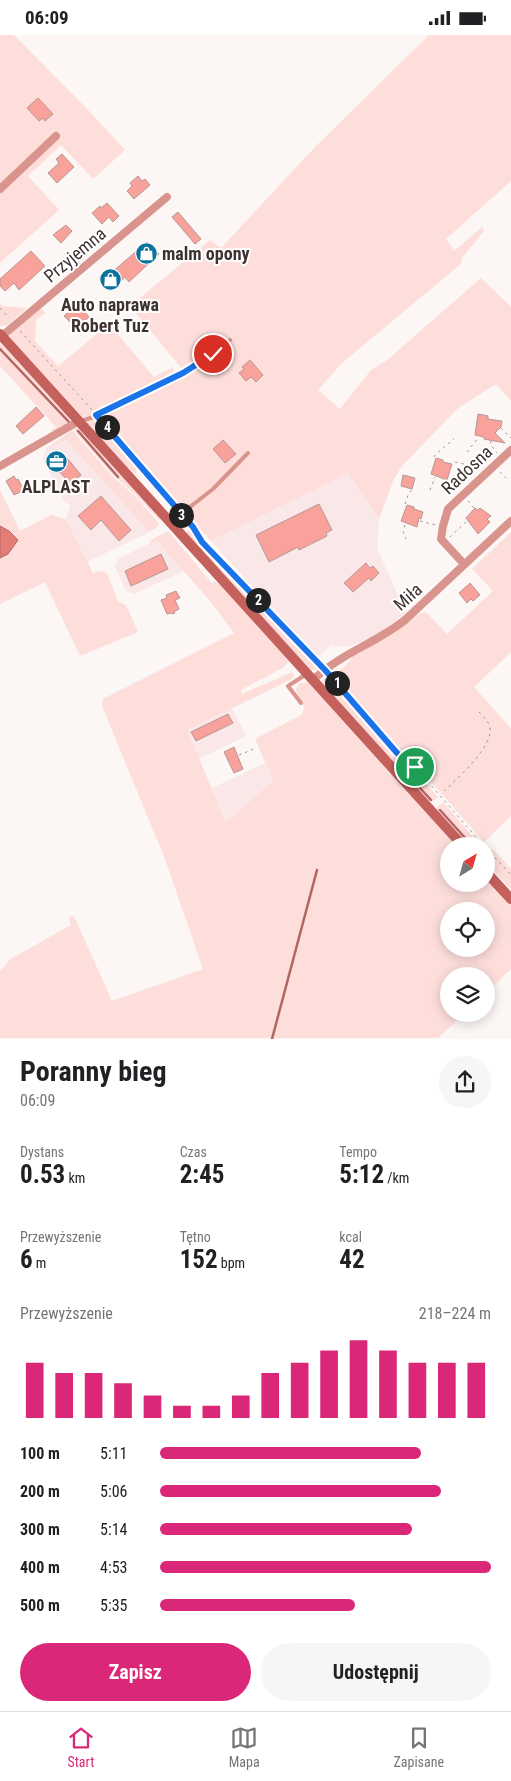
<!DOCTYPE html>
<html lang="pl">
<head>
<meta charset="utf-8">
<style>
	body { margin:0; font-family:"Roboto Condensed",sans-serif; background:#f6f6f6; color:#202124; height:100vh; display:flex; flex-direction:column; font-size:19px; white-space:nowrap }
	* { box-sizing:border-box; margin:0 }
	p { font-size:16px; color:#757577 }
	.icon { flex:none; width:28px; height:28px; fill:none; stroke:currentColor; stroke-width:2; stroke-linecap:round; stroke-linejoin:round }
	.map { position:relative; height:1004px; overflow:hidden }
	.panel { display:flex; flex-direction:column; background:#fff; flex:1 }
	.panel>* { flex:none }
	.needle { width:32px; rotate:37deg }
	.controls { position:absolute; left:440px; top:802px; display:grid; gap:10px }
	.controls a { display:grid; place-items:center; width:55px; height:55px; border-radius:50%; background:#fff; box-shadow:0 2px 12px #0003; font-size:25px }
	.pin { position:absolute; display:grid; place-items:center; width:42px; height:42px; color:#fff; margin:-21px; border:2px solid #fff; border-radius:50%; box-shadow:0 1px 5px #0007 }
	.km { position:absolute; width:25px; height:25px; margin:-12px; border-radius:50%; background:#222; color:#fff; font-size:14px; line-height:25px; text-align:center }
	.round { display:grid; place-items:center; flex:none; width:52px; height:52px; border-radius:26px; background:#f6f6f6 }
	.overview { display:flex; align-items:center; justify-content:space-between; height:85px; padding:0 20px }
	h1 { font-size:28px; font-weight:700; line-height:38px }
	.stats { display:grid; grid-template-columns:repeat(3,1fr); gap:8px; height:85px; padding:5px 20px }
	.stats div { display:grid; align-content:center }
	.stats b { font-size:25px; font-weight:700 }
	.stats small { font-size:14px; font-weight:400 }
	.stats p { font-size:14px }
	.chart { height:140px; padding:10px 20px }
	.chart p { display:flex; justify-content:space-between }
	.chart svg { width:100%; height:90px; margin-top:5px; stroke:#db2777; stroke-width:6 }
	.button { display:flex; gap:10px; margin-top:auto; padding:10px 20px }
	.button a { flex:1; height:58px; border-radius:30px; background:#db2777; color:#fff; font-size:20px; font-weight:700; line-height:58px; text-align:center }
	.button a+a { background:#f6f6f6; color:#202124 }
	ul { padding:0 20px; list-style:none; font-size:16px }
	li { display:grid; grid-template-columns:80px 60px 1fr; align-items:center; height:38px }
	li i { height:12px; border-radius:6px; background:#db2777 }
	.status { display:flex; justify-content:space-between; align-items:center; height:35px; padding:0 25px; background:#fff; direction:ltr }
	.status svg { height:14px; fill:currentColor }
	.tab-bar { display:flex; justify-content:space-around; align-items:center; height:70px; border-top:1px solid #e0e0e0; background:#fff; font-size:14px; color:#757577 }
	.tab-bar a { display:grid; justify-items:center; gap:2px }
	.tab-bar .active { color:#db2777 }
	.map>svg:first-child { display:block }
</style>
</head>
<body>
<div class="status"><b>06:09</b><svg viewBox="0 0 49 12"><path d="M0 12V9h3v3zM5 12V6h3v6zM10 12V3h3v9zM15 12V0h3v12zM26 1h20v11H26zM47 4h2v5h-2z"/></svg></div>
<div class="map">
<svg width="511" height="1004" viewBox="0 0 511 1004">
	<rect width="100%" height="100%" fill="#fcf6f5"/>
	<!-- built -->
	<path fill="#f9e8e7" d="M66 405 149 497 87 527 66 484 71 470 64 467 43 423 46 415Z
		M348 437 379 484 377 513 406 579 371 603 347 612 331 610 317 623 211 506Z
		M156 505 184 536 134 559 126 556 115 532 118 524Z
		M232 673 246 701 199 724 187 695Z
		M265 728 273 744 226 787 212 753Z"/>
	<!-- green -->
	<path fill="#fddedb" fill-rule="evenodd" d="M0 0H14L89 76 125 115 93 144 61 110 28 141 59 175 0 228Z
		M429 0H511V146L446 204 454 216 482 192 484 196 462 223 461 229 342 328 318 355 340 374 371 335 386 326 481 243 511 272V366L496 349 458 373 402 431 394 444 379 484 348 438 211 506 181 473 177 478 139 438 134 424 137 440 124 430 10 305 11 298 41 272 45 278 36 285 35 306 58 331 109 289 154 342 173 332 174 338 182 334 130 271 210 205 221 213 315 112Z
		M0 268 3 271 25 273 26 274 8 290 0 291Z
		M0 305 69 381V389L59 396H50L56 392 0 331Z
		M79 393 83 396 159 480 160 486 135 459 113 440 73 394Z
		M72 395 112 441 134 460 159 488 157 492 149 497 66 405 46 415 47 413Z
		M0 455 20 496 51 480 66 484 93 538 101 536 107 538 118 566 127 571 126 573 128 574 138 597 80 621 45 547 0 569Z
		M181 482 320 634 313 635 310 634 185 499 191 493Z
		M168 496 212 548 214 546 226 554 289 626 284 632 241 655 242 659 292 637 294 641 292 644 187 695 226 787 273 745 255 704 301 680C309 669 297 665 296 654L300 648 307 647 313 651 458 811H449V849H486V842L511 870V934L486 958V941H449V979H464L438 1003H0V937L9 925 71 890 69 882 74 881 112 966 203 934 165 824 102 671 103 664 234 598 211 567 157 506 150 509 151 505ZM449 876H486V914H449Z
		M511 497V617L474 652 511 694V781L484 807 416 730 404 719 402 720 398 716 344 653 340 656 399 724 413 734 438 762 433 766 427 767 324 650 322 646 325 641C336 640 348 630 353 621L397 596 414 581 426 577 447 599 493 556 472 534Z
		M443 767 480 810 479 811H468L437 778 438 771Z
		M489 814 494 815 511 834V854L486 828V815Z"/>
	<!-- water -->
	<path fill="#e57d76" stroke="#b36661" d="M0 491 9 496 18 505 8 519 0 523Z"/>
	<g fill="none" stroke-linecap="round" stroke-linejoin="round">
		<!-- stream -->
		<path stroke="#b36661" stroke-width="2.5" d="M0 314 69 387
			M78 396 118 442
			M396 727 431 765
			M440 775 466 804
			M272 1004 317 835"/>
	</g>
	<!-- building -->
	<path fill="#f9a29b" stroke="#b69895" d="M38 63 53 79 45 86 43 83 39 86 27 73Z
		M62 119 74 132 57 148 48 138 59 128 56 124Z
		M138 141 142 146 145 144 150 150 134 164 127 156 132 151 130 148Z
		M107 168 119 181 113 187 109 182 102 189 92 178 100 171 101 173Z
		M178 177 201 204 195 209 172 182Z
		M66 190 72 196 61 208 53 200Z
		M147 207 159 219 129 247 125 242 112 255 100 242 108 234 111 238Z
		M31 216 45 231 19 255 14 248 5 256 0 251V244Z
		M76 267 89 282 80 290 76 285 72 289 64 281 72 274 70 272Z
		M250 325 263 340 256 347 251 342 246 346 239 338 244 334 242 332Z
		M36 372 44 381 23 399 16 391Z
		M478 379 488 381V384L502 386 501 392 495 398 505 408 484 404V402L475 400Z
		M223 405 236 419 225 428 213 414Z
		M62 417 81 440 71 449 50 427Z
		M436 423 443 425V427L452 429 447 445 431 439Z
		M403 440 415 443 412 454 401 451Z
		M14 441 16 445 18 444 24 455 14 460 6 446Z
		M101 461 131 495 119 506 101 485 91 495 78 481Z
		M319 469 332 495 326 498 327 501 299 515 298 512 269 527 256 500Z
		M407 470 414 472V474L423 477 421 484 419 483 417 492 401 486Z
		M475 473 478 475 480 473 491 481 487 484 490 487 478 499 466 483Z
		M161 519 168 534 131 551 125 536Z
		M366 528 370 533 373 531 379 538 371 546 369 543 353 557 344 548Z
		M470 548 480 560 473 566 471 564 467 568 459 558Z
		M176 556 180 563 175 565 179 574 175 576 174 579 171 578 167 579 161 565 167 563 166 560Z
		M228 679 233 688 196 706 191 697Z
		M234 712 243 734 234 738 224 717Z"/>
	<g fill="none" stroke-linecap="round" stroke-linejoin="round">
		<!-- path -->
		<path stroke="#a09796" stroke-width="1" stroke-dasharray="2.5 4" stroke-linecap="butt" d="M0 273 9 283
			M20 296 93 376
			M100 385 177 475
			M501 393 511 403
			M491 406 490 409 497 418
			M467 417 478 403
			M434 422 435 420 454 404
			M455 427 477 432 479 430
			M500 437 508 445
			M430 455 435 442
			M468 466 474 473
			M405 469 408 460 414 452
			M185 484 193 492 202 507 319 629
			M420 486 436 490
			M405 490 403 496 406 504
			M450 502 468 485
			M331 641 397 718 415 732 484 811
			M239 720 254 714
			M444 756C457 744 493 712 490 693 489 687 484 682 479 677
			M486 813 511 840"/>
		<!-- service -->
		<path stroke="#da948e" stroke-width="4" d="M81 386 97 381C143 358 191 338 230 305
			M172 486 213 454 248 418
			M301 668 288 651 305 640"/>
		<!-- minor -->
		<path stroke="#da948e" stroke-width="8" d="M0 154 56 101
			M2 301 167 162
			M0 431 79 386
			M464 529 441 504 443 491 448 474 511 415
			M313 645C340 619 376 608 405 585L511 486"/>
		<!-- secondary -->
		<path stroke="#c5615c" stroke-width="10" d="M0 299 463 811
			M486 837 511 864"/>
	</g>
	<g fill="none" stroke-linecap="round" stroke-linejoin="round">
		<defs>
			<path id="route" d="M213 319 183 338 96 380 193 492 202 507 325 635 397 718 415 732"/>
		</defs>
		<!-- route casing -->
		<use href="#route" stroke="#fff" stroke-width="10"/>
		<!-- route -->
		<use href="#route" stroke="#1a73e8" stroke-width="6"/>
	</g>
	<!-- icons -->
	<defs>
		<symbol id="shop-disc" viewBox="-11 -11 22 22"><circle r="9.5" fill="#09739e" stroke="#fff"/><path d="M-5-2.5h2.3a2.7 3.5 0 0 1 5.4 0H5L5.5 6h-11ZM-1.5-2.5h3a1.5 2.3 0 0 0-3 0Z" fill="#fff"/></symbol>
		<symbol id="office-disc" viewBox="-11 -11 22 22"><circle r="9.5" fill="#09739e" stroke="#fff"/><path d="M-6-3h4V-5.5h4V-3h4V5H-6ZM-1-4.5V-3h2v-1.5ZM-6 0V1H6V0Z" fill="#fff"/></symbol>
	</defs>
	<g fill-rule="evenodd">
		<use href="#shop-disc" x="134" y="206" width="25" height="25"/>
		<use href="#shop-disc" x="98" y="232" width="25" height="25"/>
		<use href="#office-disc" x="44" y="414" width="25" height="25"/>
	</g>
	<g text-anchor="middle" stroke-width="4" stroke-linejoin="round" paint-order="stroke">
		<!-- poi labels -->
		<g font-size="18" font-weight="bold" fill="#3e3231" stroke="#fff">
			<text x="162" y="225" text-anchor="start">malm opony</text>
			<text x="110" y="276">Auto naprawa<tspan x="110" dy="21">Robert Tuz</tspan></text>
			<text x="56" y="458">ALPLAST</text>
		</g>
		<!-- street labels -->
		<g font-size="18" fill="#3e3231" stroke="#fff">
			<text transform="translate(75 220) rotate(-40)" y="6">Przyjemna</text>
			<text transform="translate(467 435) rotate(-43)" y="6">Radosna</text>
			<text transform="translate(408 562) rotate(-42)" y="6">Miła</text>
		</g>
	</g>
</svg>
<div class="controls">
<a><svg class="needle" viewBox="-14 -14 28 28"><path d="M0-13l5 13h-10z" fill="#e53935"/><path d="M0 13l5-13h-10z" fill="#757577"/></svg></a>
<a><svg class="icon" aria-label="locate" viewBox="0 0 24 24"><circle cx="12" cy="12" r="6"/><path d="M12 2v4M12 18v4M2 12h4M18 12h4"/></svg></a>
<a><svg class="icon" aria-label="layers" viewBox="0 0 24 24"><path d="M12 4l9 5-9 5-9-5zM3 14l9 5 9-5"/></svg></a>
</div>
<div class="pin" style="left:415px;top:732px;background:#1e9e55"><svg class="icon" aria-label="arrive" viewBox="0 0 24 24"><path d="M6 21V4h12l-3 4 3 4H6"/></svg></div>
<div class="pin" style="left:213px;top:319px;background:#d93025"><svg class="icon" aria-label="check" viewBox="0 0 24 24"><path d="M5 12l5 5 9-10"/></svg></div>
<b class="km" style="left:337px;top:648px">1</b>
<b class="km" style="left:258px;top:565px">2</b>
<b class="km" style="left:181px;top:480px">3</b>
<b class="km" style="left:107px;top:392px">4</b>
</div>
<section class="panel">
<div class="overview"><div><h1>Poranny bieg</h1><p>06:09</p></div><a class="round"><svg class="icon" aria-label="share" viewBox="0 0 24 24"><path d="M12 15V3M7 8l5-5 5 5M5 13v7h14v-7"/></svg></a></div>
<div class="stats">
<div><p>Dystans</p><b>0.53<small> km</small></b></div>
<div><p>Czas</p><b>2:45</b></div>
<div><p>Tempo</p><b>5:12<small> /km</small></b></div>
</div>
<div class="stats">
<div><p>Przewyższenie</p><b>6<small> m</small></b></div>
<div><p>Tętno</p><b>152<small> bpm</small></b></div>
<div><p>kcal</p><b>42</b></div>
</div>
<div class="chart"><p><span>Przewyższenie</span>218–224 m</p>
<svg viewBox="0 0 160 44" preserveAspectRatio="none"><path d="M5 44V17M15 44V22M25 44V22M35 44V27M45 44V33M55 44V38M65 44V38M75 44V33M85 44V22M95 44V17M105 44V11M115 44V6M125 44V11M135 44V17M145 44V17M155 44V17"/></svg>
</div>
<ul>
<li><b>100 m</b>5:11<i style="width:79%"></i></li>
<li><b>200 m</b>5:06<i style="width:85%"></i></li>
<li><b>300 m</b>5:14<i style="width:76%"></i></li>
<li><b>400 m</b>4:53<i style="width:100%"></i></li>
<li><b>500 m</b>5:35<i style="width:59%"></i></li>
</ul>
<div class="button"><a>Zapisz</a><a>Udostępnij</a></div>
</section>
<nav class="tab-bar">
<a class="active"><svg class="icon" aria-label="home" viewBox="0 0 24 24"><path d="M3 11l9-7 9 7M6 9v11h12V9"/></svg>Start</a>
<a><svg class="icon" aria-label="map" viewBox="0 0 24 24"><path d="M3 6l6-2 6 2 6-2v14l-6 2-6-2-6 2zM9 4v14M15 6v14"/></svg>Mapa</a>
<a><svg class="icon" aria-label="saved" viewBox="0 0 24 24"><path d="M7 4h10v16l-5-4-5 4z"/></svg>Zapisane</a>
</nav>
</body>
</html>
